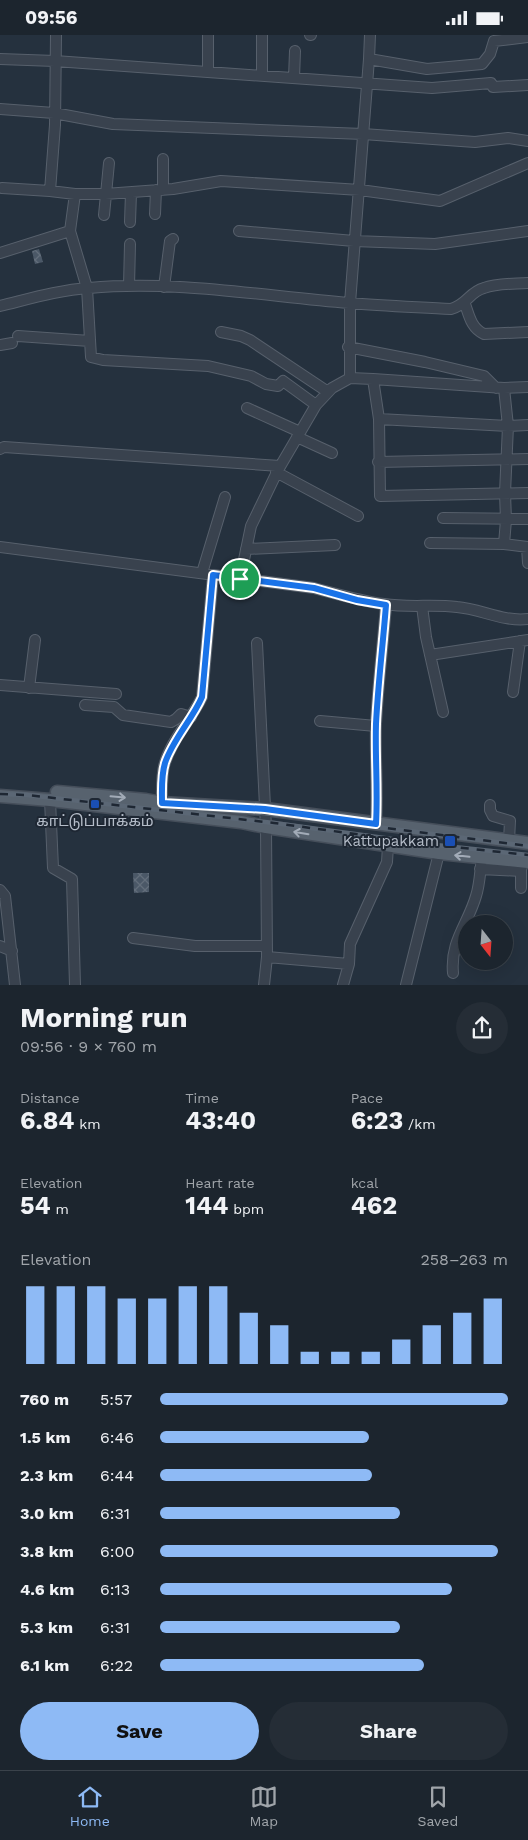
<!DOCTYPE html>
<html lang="en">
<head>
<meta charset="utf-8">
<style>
	body { margin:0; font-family:"Work Sans","Noto Sans Tamil",sans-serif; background:#252d36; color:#f1f3f6; height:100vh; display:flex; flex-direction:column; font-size:19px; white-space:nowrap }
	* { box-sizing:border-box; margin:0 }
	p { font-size:16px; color:#a0a5aa }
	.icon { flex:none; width:28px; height:28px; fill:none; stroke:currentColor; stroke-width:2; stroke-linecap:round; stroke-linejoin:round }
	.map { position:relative; height:950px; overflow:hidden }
	.sheet { display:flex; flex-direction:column; background:#1c252e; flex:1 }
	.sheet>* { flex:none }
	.needle { width:32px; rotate:163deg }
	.tools { position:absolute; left:458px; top:880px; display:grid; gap:10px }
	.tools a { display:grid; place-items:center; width:55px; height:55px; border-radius:50%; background:#1c252e; box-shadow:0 5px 20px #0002,0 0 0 1px #3a424a; font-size:25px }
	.pin { position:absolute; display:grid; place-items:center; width:42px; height:42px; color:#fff; margin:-21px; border:2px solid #fff; border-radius:50%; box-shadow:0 1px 5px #0007 }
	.round { display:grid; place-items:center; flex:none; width:52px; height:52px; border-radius:26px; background:#252d36 }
	.summary { display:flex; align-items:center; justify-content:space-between; height:85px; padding:0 20px }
	h1 { font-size:28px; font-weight:700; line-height:38px }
	.stats { display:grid; grid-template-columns:repeat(3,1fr); gap:8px; height:85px; padding:5px 20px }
	.stats div { display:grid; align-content:center }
	.stats b { font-size:25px; font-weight:700 }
	.stats small { font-size:14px; font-weight:400 }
	.stats p { font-size:14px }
	.chart { height:140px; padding:10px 20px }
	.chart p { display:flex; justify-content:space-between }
	.chart svg { width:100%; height:90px; margin-top:5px; stroke:#8ebaf5; stroke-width:6 }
	.primary-button { display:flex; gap:10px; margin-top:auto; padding:10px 20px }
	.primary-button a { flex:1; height:58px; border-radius:30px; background:#8ebaf5; color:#111; font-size:20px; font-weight:700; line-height:58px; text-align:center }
	.primary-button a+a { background:#252d36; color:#f1f3f6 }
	ul { padding:0 20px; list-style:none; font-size:16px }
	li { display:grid; grid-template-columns:80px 60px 1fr; align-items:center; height:38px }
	li i { height:12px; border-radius:6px; background:#8ebaf5 }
	.status { display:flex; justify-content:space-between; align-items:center; height:35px; padding:0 25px; background:#1c252e; direction:ltr }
	.status svg { height:14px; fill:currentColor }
	.tab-bar { display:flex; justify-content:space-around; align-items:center; height:70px; border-top:1px solid #3a424a; background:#1c252e; font-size:14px; color:#a0a5aa }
	.tab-bar a { display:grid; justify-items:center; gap:2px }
	.tab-bar .current { color:#8ebaf5 }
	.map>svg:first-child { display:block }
</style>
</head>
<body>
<div class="status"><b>09:56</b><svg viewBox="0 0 49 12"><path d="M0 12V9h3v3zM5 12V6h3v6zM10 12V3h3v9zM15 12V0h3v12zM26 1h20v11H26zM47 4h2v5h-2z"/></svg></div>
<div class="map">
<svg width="528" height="950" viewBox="0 0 528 950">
	<defs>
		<pattern id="building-cross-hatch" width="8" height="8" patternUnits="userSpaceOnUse" patternTransform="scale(1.25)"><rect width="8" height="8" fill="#4b5867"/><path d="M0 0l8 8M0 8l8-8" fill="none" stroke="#636e7b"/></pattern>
	</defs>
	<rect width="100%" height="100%" fill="#25313e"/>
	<!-- building -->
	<path fill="url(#building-cross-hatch)" d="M39 214 43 227 35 229 32 216Z
		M133 838H149V857L134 858Z"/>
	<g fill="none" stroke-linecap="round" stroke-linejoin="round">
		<defs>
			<path id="minor" d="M208 0V37
				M262 0V41
				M310 0H311
				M0 24 55 26 432 53 491 48 493 52 528 50
				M369 24 370 0
				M294 43 295 16
				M0 74 54 78 113 89 363 99 475 107 508 103 528 106
				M163 124V155
				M2 153 50 156 75 159H105L173 154 221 146 360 155 440 166 528 128
				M50 156 55 90 56 0
				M75 159 70 196 87 253 91 322 103 325 208 331 251 341 266 349 278 351 283 346 316 370
				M155 179 156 155
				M104 180 109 128
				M130 187 131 158
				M239 196 354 206 435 209 528 196
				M0 218 70 196
				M129 251 130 209
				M164 252 170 206 173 204
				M465 269C469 280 471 293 484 299L528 297
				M0 271C29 264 59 255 89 253 176 245 263 261 349 268 383 271 417 272 451 274 468 269 469 257 484 253 497 248 514 249 528 248
				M221 297 241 301 250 305 328 357
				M18 301 90 306
				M0 310 12 308
				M348 312 425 327 484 341 496 353
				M350 343 373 344 379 384 508 391 528 390
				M373 344 504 353 528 352
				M504 353 508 391 505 458 506 485 504 509
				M247 373 300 397
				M379 384 380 461 528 458
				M297 402 332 418
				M0 414 4 412 280 431
				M378 427 528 424
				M276 437 358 481
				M443 483 528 484
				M430 508 504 509 528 512
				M0 512 314 553C337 559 360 566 384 569 408 573 433 569 457 572 481 574 503 587 528 584
				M527 512 528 528
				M246 514 335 510
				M202 538 225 462
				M240 544 251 491 278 435 316 370 332 353 350 343V268L369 24 427 34 482 29 490 19 494 6 528 2
				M422 571 426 602 443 677
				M257 608 266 792 267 922 264 950
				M430 620 528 605
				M0 650 116 659
				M29 653 35 605
				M513 657 520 606
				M85 670 114 672 123 680 171 687 176 684 181 679 191 682
				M320 686 376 691
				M50 765 53 833 72 844 75 950
				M490 770V775L493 781 510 786 509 805
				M162 774C162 760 161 744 164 731 171 705 191 685 202 662L213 540
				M376 789C378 756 375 723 376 689 378 649 383 609 386 570
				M480 834 521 836
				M521 853V830
				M0 855 5 861 15 950
				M133 903 195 911H266
				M0 911 12 916
				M267 922 349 929
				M453 938C450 906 468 889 476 861 480 849 480 835 482 823
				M343 950 349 929 350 909 387 827 388 811
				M406 950 439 818"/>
			<path id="major" d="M57 757 146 765 162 768 265 774 528 808
				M0 761 50 765 241 787 266 792 439 818 528 827"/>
		</defs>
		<!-- minor casing -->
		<use href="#minor" stroke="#57606c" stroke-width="12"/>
		<!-- major casing -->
		<use href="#major" stroke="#454e5a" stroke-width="15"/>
		<!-- minor -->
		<use href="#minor" stroke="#39424e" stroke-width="10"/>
		<!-- major -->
		<use href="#major" stroke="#57626e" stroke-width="12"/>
		<defs>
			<path id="rail" d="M0 759 27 760 274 788 436 810 528 820
				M229 775 274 779 528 811"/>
		</defs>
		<!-- rail casing -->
		<use href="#rail" stroke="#5b6775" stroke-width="4.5"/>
		<!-- rail -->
		<use href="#rail" stroke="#1e2733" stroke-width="2.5" stroke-dasharray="8" stroke-linecap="butt"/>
	</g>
	<!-- one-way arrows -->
	<defs><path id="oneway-shaft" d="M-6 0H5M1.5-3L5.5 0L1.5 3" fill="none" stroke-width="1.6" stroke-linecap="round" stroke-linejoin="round" transform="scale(1.25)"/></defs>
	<g stroke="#a2abb7">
		<use href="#oneway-shaft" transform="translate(118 762) rotate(5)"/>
		<use href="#oneway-shaft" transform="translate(301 798) rotate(-171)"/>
		<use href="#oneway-shaft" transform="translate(462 821) rotate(-174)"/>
	</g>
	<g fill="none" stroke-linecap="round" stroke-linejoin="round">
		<defs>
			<path id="route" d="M213 540 314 553 357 565 386 570C383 609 378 649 376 689 375 723 378 756 376 789L265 774 162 768C162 755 161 741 165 728 173 704 192 685 202 662Z"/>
		</defs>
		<!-- route casing -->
		<use href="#route" stroke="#fff" stroke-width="10"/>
		<!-- route -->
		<use href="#route" stroke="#1a73e8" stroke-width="6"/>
	</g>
	<!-- markers -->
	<g fill="#1a4fb4" stroke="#1e2733" stroke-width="2">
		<rect x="90" y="764" width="10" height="10" rx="2.5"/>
		<rect x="444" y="800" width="12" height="12" rx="2.5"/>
	</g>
	<g text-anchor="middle" stroke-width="4" stroke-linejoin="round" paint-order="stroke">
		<!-- poi labels -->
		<g font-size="15" fill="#b5bdc9" stroke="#1e2733">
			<text x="95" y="791">காட்டுப்பாக்கம்</text>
			<text x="439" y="811" text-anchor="end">Kattupakkam</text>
		</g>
	</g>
</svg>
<div class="tools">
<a><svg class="needle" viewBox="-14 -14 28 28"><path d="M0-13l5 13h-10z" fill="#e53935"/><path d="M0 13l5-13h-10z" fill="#a0a5aa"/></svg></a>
</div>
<div class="pin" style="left:240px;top:544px;background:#1e9e55"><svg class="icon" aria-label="arrive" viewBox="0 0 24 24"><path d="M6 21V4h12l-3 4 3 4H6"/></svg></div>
</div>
<section class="sheet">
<div class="summary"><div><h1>Morning run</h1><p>09:56 · 9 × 760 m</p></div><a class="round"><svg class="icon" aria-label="share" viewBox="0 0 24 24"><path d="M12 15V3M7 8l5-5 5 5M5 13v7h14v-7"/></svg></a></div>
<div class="stats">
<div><p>Distance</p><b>6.84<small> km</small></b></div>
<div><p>Time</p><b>43:40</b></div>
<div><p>Pace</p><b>6:23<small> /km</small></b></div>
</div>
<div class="stats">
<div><p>Elevation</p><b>54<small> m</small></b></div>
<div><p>Heart rate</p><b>144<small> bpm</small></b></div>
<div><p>kcal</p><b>462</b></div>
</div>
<div class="chart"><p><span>Elevation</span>258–263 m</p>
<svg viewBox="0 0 160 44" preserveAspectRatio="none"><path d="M5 44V6M15 44V6M25 44V6M35 44V12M45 44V12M55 44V6M65 44V6M75 44V19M85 44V25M95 44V38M105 44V38M115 44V38M125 44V32M135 44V25M145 44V19M155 44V12"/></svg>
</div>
<ul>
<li><b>760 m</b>5:57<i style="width:100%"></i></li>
<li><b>1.5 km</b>6:46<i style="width:60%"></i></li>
<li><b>2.3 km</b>6:44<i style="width:61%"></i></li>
<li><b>3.0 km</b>6:31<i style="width:69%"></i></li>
<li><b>3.8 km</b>6:00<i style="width:97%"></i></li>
<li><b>4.6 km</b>6:13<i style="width:84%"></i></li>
<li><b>5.3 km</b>6:31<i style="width:69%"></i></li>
<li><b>6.1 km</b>6:22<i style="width:76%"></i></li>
</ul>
<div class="primary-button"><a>Save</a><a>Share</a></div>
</section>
<nav class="tab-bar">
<a class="current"><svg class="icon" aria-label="home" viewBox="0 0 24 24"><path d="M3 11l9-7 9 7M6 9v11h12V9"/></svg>Home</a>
<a><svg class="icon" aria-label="map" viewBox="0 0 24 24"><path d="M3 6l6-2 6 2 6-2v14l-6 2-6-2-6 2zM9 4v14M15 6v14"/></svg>Map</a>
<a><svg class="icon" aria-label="saved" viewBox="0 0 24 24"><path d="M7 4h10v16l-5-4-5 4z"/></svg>Saved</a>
</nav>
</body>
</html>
